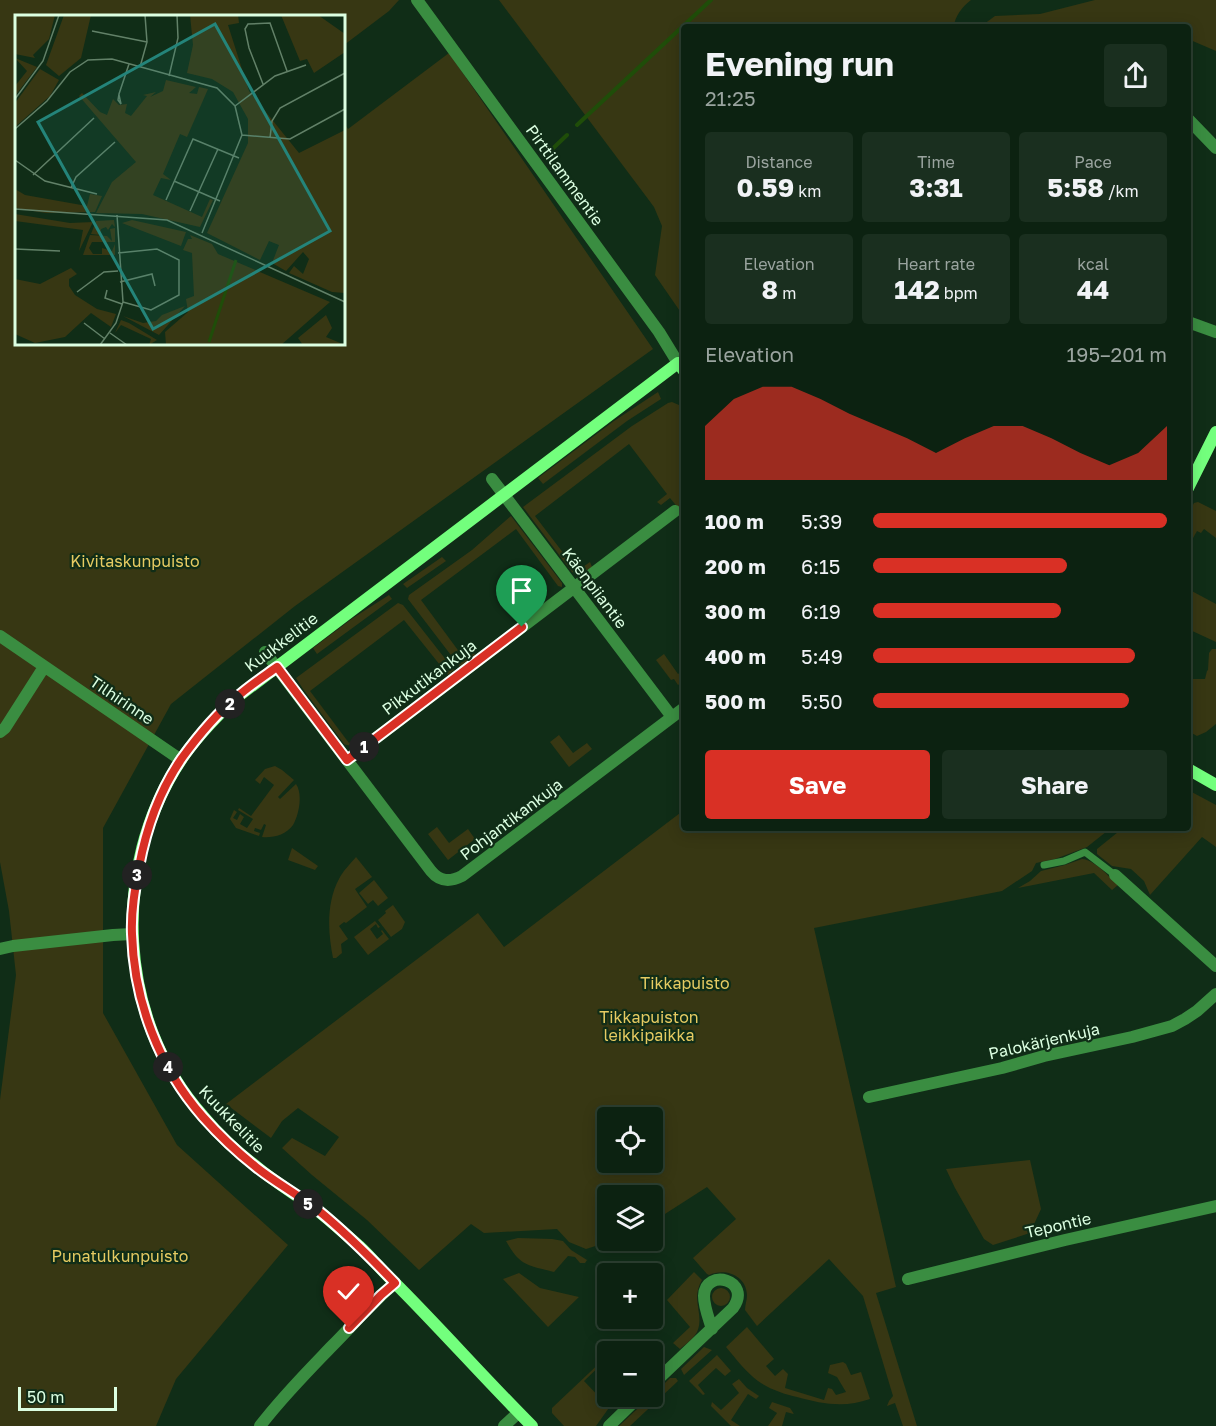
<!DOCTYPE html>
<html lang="en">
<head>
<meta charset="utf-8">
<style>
	body { margin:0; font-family:"Golos Text",sans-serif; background:#1a2f1f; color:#f1f3f6; height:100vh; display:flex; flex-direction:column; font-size:22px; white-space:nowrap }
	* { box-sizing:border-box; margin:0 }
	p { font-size:20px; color:#9aa49f }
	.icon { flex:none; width:33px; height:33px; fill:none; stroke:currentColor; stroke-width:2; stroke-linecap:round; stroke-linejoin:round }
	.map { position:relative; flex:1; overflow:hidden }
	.panel { position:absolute; left:681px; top:24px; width:510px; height:807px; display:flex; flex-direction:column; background:#0c2211; border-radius:6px; box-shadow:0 3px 15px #0003,0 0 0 2px #2c3f31 }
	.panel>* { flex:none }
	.fabs { position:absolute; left:597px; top:1107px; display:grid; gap:12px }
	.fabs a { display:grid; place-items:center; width:66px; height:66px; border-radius:6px; background:#0c2211; box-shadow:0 3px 15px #0003,0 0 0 2px #2c3f31; font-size:30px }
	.scale { position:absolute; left:18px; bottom:15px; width:99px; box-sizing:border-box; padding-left:6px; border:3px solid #dcffe2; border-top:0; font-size:16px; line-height:21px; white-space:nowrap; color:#dcffe2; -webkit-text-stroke:4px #102d17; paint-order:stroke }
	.pin { position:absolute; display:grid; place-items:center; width:51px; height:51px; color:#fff; margin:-62px -26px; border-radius:50% 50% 50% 0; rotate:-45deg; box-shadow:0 0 6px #0007 }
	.pin .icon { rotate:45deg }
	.km { position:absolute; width:30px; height:30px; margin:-15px; border-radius:50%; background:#222; color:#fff; font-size:16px; line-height:30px; text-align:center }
	.round { display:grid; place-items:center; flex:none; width:63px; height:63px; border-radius:6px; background:#1a2f1f }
	.headline { display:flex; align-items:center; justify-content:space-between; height:102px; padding:0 24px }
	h1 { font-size:33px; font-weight:700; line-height:45px }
	.stats { display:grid; grid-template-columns:repeat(3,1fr); gap:9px; height:102px; padding:6px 24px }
	.stats div { display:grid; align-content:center; border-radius:6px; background:#1a2f1f; text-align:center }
	.stats b { font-size:26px; font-weight:700 }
	.stats small { font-size:16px; font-weight:400 }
	.stats p { font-size:16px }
	.chart { height:168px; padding:12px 24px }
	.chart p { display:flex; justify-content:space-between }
	.chart svg { width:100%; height:108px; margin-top:6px; fill:#d93025; opacity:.7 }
	.action { display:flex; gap:12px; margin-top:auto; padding:12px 24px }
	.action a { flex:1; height:69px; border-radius:6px; background:#d93025; color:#fff; font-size:24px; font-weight:700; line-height:69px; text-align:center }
	.action a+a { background:#1a2f1f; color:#f1f3f6 }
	ul { padding:0 24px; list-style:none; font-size:20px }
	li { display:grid; grid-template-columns:96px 72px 1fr; align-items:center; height:45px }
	li i { height:15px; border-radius:8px; background:#d93025 }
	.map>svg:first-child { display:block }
</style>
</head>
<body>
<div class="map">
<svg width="1216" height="1426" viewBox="0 0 1216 1426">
	<rect width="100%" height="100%" fill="#102d17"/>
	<!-- green -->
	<path fill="#373713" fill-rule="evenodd" d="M0 0H399L389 11 344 45V16H16V344H344V123L348 129 449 53 653 349 295 606 171 704 103 828V1013L177 1145 288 1245 176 1379 156 1426H0V1100L16 975 9 911 0 862Z
		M499 0H971C963 6 954 17 954 27H684V317L655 275 662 226 654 207Z
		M1095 0H1216V51L1188 39V27H980L995 16 1040 14Z
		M658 392 661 399 627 421 543 484 538 478 614 421Z
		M672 402 679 405 684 412V515L670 498 661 505 657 502 667 494 629 444 535 516 577 571 590 562 592 567C585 571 580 575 572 572L523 507 632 426 668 403Z
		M1198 502 1216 511V538L1204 529 1201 533 1197 531 1188 547V514L1194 503Z
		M511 516 562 583V587L558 586 516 529 421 600 463 657 473 649 475 655 460 667 408 599 409 595 472 550Z
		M442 557 446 561 407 588 403 584Z
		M1188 589 1216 604V642L1188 629Z
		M389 595 392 599 317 654 313 648 353 618Z
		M398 603 403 605 454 670 448 675 404 620 310 691 349 743 359 735 362 738 361 741C355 745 350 747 344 744L303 689 296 678Z
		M1212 649H1216V724L1206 732 1197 736 1188 731V679H1205L1207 671 1208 670 1209 653Z
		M664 654 678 674 684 670V680L678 685 674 679 671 680 656 660Z
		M559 735 573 753 587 743 592 749 569 767 550 742Z
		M275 766 282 770 294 780 278 797 280 799 296 784C303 794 299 815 293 825 286 835 273 838 262 837L266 825 264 824 261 830 255 828 254 831 260 833 259 836 236 828 230 819 234 810 237 812 233 818 237 820 240 814 244 817 240 824 247 828 253 819 238 810 239 808 251 816 274 785 264 777 260 784 255 780 265 769Z
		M1188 790 1216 805V847L1202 837 1150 895 1144 881 1131 869 1112 866 1097 854V849L1123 828H1188Z
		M684 810V828H1111L1087 847 1055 859 1036 863 1032 871 1002 891 814 928 896 1287 876 1293 917 1426H903L895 1403 887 1406 889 1401 893 1396 863 1296 829 1259 757 1326 745 1310C745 1305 747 1300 747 1295 746 1275 725 1268 709 1275L707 1274 693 1258 736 1219 707 1187 654 1221H653L652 1196H608V1238L605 1243 586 1249 569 1242 557 1229 484 1233 471 1224 419 1270 367 1220 312 1175 282 1148 292 1138 325 1156 339 1137 298 1108 282 1121 271 1138 226 1104 478 913 504 947ZM608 1118H652V1162H608Z
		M437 827 449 843 468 829 475 839 448 860 428 834Z
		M292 848 318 866 315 870 288 860Z
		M356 857 372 877 355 889 367 907 346 923 344 922 339 926 348 939 341 944 342 953 336 958H333C328 933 326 903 339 879 343 871 350 864 356 857Z
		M1082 859C1095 860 1108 876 1118 885L1112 890 1094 873 1018 888 1030 881 1041 871 1065 865Z
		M374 880 388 898 378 906 373 900 368 904 359 893Z
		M393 905 405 922 402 929 391 937 378 920 386 913 385 911Z
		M375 921 380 927 378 928 376 924 370 929 377 939 383 934 381 931 382 930 389 939 368 955 354 937Z
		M1030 1160 1041 1209 1030 1233 993 1245 984 1239 955 1188 946 1169Z
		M518 1238 552 1239 563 1241 571 1250 587 1260 585 1263H580L575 1257 568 1256 554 1272C527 1265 520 1266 506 1241Z
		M694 1272 702 1280C690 1300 705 1314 697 1332 693 1339 686 1344 680 1349L673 1343 690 1327 667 1300Z
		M519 1273 540 1288 579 1297 548 1327 503 1279Z
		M712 1297a9 9 0 1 1 18 0a9 9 0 1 1-18 0Z
		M747 1327 774 1359 766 1366 775 1376 783 1369 788 1374 785 1388 824 1400 828 1388 832 1389 836 1395 846 1392 837 1377 828 1373 830 1365 843 1362 846 1364 851 1375 861 1372 870 1399C845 1408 822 1404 797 1397 784 1394 769 1389 758 1381 746 1372 736 1359 726 1347Z
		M704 1347 712 1350 684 1375 681 1369Z
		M717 1355 731 1371 725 1376 716 1368 698 1385 705 1394 703 1395 689 1381Z
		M607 1356V1359L584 1381 607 1405 613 1400 611 1405 596 1426H564L552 1413V1408Z
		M670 1378H676L678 1381 630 1426H619L650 1397 652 1396Z
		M739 1379 747 1388 759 1396 756 1399 748 1394 731 1420 740 1426H731L711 1406 712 1402 721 1410 739 1393 732 1384Z
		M772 1402 790 1408 794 1414 786 1412 782 1426H768L777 1413 769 1408Z"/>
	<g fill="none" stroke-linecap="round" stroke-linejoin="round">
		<!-- stream -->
		<path stroke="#1f4d09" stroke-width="4" d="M577 125 711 0
			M546 155 567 135"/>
		<!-- lane -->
		<path stroke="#3a8d41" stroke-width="7" d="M1044 865 1064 861 1085 852 1115 875"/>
		<!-- street -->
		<path stroke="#3a8d41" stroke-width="12" d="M417 0 659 332 678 363
			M1188 119 1216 148
			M1188 322 1216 332
			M492 479 672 717
			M0 636 181 760
			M265 652 431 871C440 882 450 882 462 876L684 708
			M0 732 5 728 44 667
			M347 760 675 511
			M1115 875 1216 966
			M0 949 13 946 113 935 132 934
			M869 1097 1002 1068 1044 1056 1132 1037 1172 1026 1185 1019 1197 1011 1216 994
			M908 1279 1065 1240 1216 1206
			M652 1385 733 1308C753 1280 705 1267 704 1296 704 1307 709 1319 712 1329
			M260 1426C282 1397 307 1372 332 1346 353 1325 372 1302 395 1283
			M504 1426 518 1413
			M609 1426 640 1396"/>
		<!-- secondary -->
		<path stroke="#73ff7d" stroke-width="12" d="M1188 488 1216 432
			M1188 769 1216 785
			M532 1426C485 1379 441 1329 394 1282 382 1271 371 1257 359 1246 345 1234 331 1221 317 1210 297 1195 276 1183 257 1167 237 1152 219 1135 203 1116 117 1020 110 867 181 760 196 737 216 717 236 698L678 363 684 371"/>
	</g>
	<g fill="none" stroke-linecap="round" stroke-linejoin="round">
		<defs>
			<path id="route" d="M349 1328 381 1295 395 1283C371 1258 346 1233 319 1211 299 1195 276 1183 256 1167 237 1152 219 1135 203 1117 159 1067 134 1001 132 934 131 911 135 889 139 867 146 829 160 790 182 758 198 736 216 714 237 697 249 686 263 677 277 667L347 760 522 627"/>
		</defs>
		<!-- route casing -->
		<use href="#route" stroke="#fff" stroke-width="12"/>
		<!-- route -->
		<use href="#route" stroke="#d93025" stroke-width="8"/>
	</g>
	<g text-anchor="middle" stroke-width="4.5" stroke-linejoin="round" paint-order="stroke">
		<!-- street labels -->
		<g font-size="16" fill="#dcffe2" stroke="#102d17">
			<text transform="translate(565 175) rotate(54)" y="6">Pirttilammentie</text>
			<text transform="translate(595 588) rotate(53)" y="6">Käenpiiantie</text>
			<text transform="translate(281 642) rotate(-37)" y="6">Kuukkelitie</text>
			<text transform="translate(429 677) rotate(-37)" y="6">Pikkutikankuja</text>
			<text transform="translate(122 700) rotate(34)" y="6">Tilhirinne</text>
			<text transform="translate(511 819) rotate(-37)" y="6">Pohjantikankuja</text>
			<text transform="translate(1044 1041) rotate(-13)" y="6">Palokärjenkuja</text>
			<text transform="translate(232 1119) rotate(46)" y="6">Kuukkelitie</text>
			<text transform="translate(1058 1225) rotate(-13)" y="6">Tepontie</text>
		</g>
		<!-- park labels -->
		<g font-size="16" fill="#e6cb62" stroke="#102d17">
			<text x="135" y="567">Kivitaskunpuisto</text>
			<text x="685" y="989">Tikkapuisto</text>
			<text x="649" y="1023">Tikkapuiston<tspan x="649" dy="18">leikkipaikka</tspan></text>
			<text x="120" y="1262">Punatulkunpuisto</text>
		</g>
	</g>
	<!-- overview -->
	<g transform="translate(15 15)">
		<rect width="330" height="330" fill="#102d17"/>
		<path d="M0 0H40L34 24 18 40 20 43 0 39ZM49 0H76L66 43 44 61 31 50ZM175 0H223L224 8 213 10 234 76 284 138 330 115V278L317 277 274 258 279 251 288 259 294 244 288 237 271 256 257 248 264 230 254 226 245 245 192 218 233 128V104L218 77 197 64 172 58 178 30ZM266 0H303L330 19V37L299 58 292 44 285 46ZM0 43 22 52 0 81V71L12 56ZM25 54 44 65 35 81 0 112V88ZM151 65 181 72 174 78 182 79 184 72 193 74 172 122 165 119 148 159 156 165 146 163 138 180 187 202 195 184 184 180 198 185 185 212 127 199 81 198 97 167 121 147 64 81 67 78 85 97 92 100 98 84 104 90 112 89 110 98 116 101 132 81 128 80 141 77 135 82 148 76ZM0 174 10 180 72 191 75 179 87 181 80 197 31 198 0 193ZM0 199 55 208 78 207 64 236 68 215 0 206ZM99 205 100 212 97 209 93 215 91 212 86 214 85 220 76 219 81 206ZM117 205 171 217 166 231 107 208ZM100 213V227H77L74 233 78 239H87V233L97 236 100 229V240H68L75 220 92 221 97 226 95 214ZM175 220 197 229 203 239 315 287 266 330H151L150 317 173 297 171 284 179 281 177 238 168 235 173 224H177ZM56 253 62 259 54 264V271L60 280 82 294 101 299 96 312 76 298 50 322 20 328 0 319V264L25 269ZM170 291 144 320 108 301 128 308 141 306 147 300ZM311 300 317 313 311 322 330 330H288L283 323ZM106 305 114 308 142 325 134 330 136 324 106 310 100 318Z" fill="#373713"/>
		<path fill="none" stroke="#1f4d09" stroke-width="3" d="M194 327 221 245"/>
		<path fill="none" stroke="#628168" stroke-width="1.5" d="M77 16 132 27M125 52 132 27 130 0M154 61 163 23 162 0M248 69 234 33 230 14 233 9 255 8 272 56M104 80 106 89 103 85 104 79 114 49M0 84 28 46 44 0M220 91 260 61 291 50M0 114 32 86 55 57 73 45 97 44 202 73 220 91 227 120 187 218M227 120 275 124 330 94M255 123 257 106 265 93 330 58M0 145 30 166 82 179M18 160 79 103M159 166 205 186M56 173 61 162 100 127M151 185 178 124 224 143M0 194 152 205 330 287M175 196 203 134M0 234 45 236M103 238 142 234 164 245V280L136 295 108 287M105 267 137 259 140 271M92 275 90 283 107 289M62 277 89 257 103 256M69 308 90 324M95 318 112 330M85 330 101 308 108 287 102 200"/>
		<path fill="#24847a" fill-opacity="0.15" stroke="#24847a" stroke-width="3" d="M200 9 315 216 138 314 23 107Z"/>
		<rect width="330" height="330" fill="none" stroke="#dcffe2" stroke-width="3"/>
	</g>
</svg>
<div class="fabs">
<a><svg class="icon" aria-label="locate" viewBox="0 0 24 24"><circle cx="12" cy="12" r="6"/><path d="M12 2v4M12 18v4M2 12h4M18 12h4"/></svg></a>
<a><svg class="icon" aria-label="layers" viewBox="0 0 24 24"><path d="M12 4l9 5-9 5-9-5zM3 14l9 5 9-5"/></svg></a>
<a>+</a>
<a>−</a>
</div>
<div class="scale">50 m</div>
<div class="pin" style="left:522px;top:627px;background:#1e9e55"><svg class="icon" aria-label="arrive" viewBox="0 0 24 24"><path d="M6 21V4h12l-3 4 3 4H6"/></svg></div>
<div class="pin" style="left:349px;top:1328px;background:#d93025"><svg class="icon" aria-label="check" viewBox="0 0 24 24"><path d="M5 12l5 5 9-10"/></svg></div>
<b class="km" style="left:364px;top:747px">1</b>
<b class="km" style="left:230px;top:704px">2</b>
<b class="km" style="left:137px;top:875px">3</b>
<b class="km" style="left:168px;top:1067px">4</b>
<b class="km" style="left:308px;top:1204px">5</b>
<section class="panel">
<div class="headline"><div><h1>Evening run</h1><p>21:25</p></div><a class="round"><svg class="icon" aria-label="share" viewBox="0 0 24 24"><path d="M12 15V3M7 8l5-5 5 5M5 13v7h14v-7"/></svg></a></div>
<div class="stats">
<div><p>Distance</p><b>0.59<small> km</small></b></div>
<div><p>Time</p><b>3:31</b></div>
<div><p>Pace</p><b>5:58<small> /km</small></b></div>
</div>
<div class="stats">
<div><p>Elevation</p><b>8<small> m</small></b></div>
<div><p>Heart rate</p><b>142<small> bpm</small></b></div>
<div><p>kcal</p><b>44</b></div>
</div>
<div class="chart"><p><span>Elevation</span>195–201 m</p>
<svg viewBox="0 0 160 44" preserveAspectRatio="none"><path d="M0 44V22L10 11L20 6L30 6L40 11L50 17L60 22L70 27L80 33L90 27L100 22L110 22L120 27L130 33L140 38L150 33L160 22V44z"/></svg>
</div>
<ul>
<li><b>100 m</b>5:39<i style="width:100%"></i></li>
<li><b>200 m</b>6:15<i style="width:66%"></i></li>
<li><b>300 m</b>6:19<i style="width:64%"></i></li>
<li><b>400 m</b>5:49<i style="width:89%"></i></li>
<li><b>500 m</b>5:50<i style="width:87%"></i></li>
</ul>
<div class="action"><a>Save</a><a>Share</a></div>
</section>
</div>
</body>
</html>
